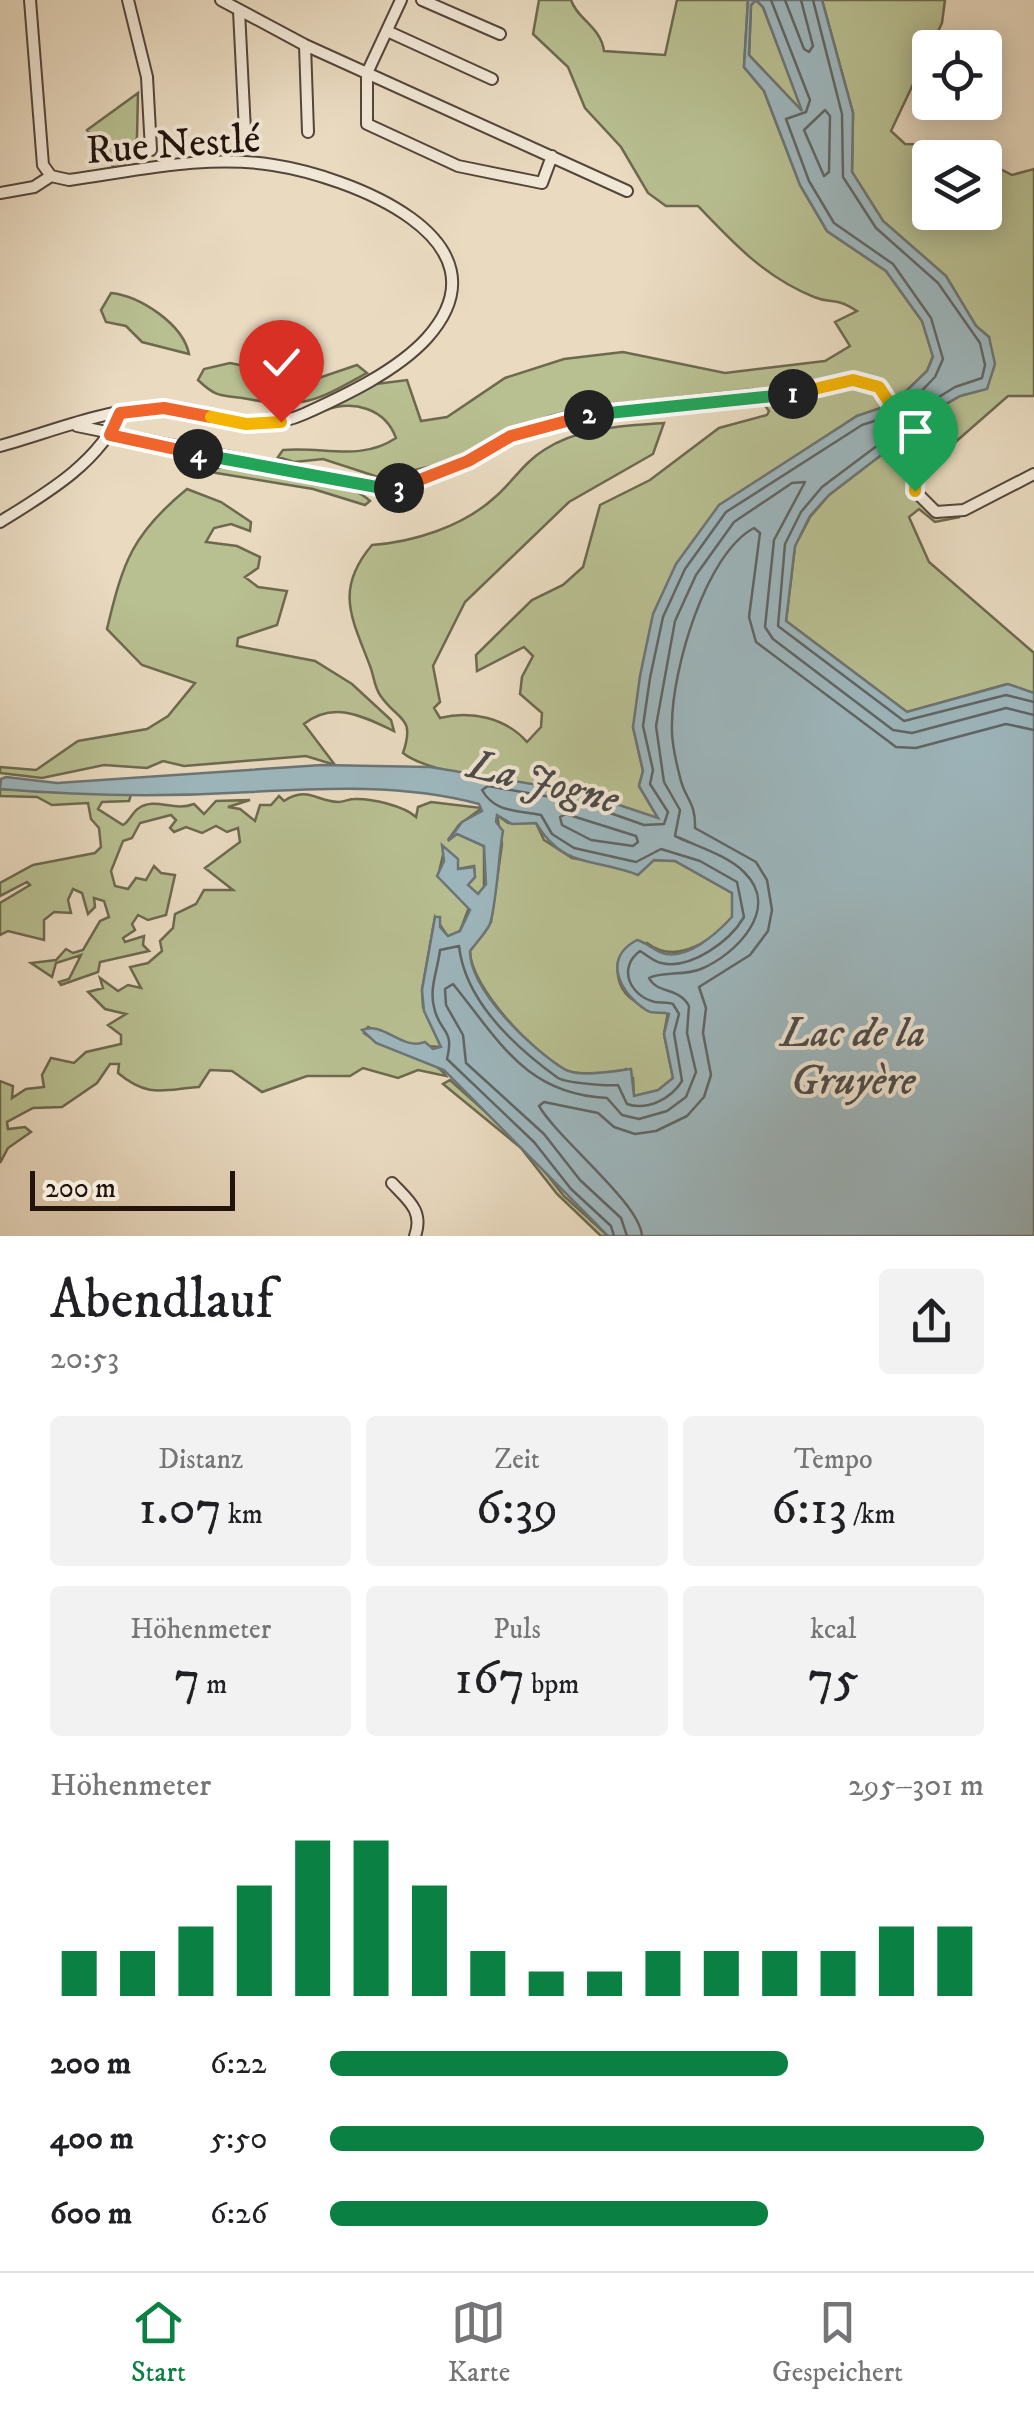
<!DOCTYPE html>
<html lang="de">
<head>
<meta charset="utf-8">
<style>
	body { margin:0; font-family:"IM FELL DW Pica",serif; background:#f2f2f2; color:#202124; height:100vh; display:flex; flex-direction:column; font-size:38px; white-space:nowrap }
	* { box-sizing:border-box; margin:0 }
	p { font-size:32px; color:#757577 }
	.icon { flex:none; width:55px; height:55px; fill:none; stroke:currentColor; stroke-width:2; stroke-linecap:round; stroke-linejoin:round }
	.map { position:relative; height:1236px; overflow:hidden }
	.panel { display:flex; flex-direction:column; background:#fff; flex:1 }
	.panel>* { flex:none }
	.controls { position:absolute; left:912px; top:30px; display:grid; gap:20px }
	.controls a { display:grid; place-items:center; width:90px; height:90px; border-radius:10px; background:#fff; box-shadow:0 5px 25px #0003; font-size:50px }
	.scale { position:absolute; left:30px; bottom:25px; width:205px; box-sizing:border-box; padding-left:10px; border:5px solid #22130d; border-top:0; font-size:28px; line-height:35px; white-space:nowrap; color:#22130d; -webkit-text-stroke:8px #f1e7d6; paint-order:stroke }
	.pin { position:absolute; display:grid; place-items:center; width:85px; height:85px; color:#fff; margin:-102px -42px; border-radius:50% 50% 50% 0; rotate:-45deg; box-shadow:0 0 10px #0007 }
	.pin .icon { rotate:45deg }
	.km { position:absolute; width:50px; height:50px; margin:-25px; border-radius:50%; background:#222; color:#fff; font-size:28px; line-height:50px; text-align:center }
	.round { display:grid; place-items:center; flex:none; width:105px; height:105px; border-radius:10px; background:#f2f2f2 }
	.summary { display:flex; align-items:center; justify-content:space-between; height:170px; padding:0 50px }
	h1 { font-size:55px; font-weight:600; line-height:75px }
	.figures { display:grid; grid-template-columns:repeat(3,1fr); gap:15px; height:170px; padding:10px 50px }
	.figures div { display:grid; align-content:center; border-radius:10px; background:#f2f2f2; text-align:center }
	.figures b { font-size:50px; font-weight:600 }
	.figures small { font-size:28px; font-weight:400 }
	.figures p { font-size:28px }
	.chart { height:280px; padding:20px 50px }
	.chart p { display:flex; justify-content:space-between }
	.chart svg { width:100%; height:180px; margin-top:10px; stroke:#0b8043; stroke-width:6 }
	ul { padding:0 50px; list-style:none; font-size:32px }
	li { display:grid; grid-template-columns:160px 120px 1fr; align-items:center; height:75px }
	li i { height:25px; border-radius:12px; background:#0b8043 }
	.menu { display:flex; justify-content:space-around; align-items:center; height:140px; border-top:2px solid #e0e0e0; background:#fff; font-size:28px; color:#757577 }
	.menu a { display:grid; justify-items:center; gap:5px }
	.menu .current { color:#0b8043 }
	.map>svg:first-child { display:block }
</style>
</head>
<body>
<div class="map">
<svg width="1034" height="1236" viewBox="0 0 1034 1236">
	<rect width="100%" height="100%" fill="#e9dac0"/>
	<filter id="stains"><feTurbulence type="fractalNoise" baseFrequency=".002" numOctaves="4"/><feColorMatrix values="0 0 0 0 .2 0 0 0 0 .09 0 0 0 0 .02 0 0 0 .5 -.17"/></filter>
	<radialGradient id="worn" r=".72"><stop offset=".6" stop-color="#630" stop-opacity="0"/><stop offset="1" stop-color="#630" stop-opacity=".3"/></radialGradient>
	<!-- green -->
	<path fill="#b8bf91" stroke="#6d694f" stroke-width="2.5" d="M539 0H571C577 19 601 27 604 51L665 55 677 0H748L744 67 764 91 800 185 827 231 886 271 922 321 933 356 927 371 893 404 857 416 753 485 633 727 643 771 639 786 658 818C632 813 609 800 584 794 541 783 434 778 403 753 416 715 397 721 380 695 374 686 374 676 370 666 352 618 334 590 372 545 413 542 462 527 494 498 512 483 523 463 544 450 579 427 623 426 664 423L653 454 569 502 465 602 433 666 440 702 434 708 440 718C471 710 506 718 527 742L541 727 542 713 520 694 522 677 533 656 524 647 477 671 476 655 532 600 563 585 583 567 600 505 650 480 719 428 767 415 769 411 753 389 577 408 517 427 462 459 381 478 323 459 294 462 278 457 283 450C323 446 360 462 396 438 385 408 353 400 326 410L376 384 407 380 421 421 447 417 505 378 564 359 623 352 725 373 825 361 850 346 835 322 857 311C834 296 833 305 814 297 765 277 734 244 698 206H666L648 193 621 147 585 108 568 67 533 34Z
		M756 0 763 7 804 113 749 55 751 5Z
		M822 0H945L942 23 891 131 905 144 936 145 978 157 930 158V212H985V161L1012 175 1034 169V396H1008L928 466 920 491 935 514 960 517 935 522 919 509 909 517 929 562 1034 653V693L1007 684 907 712 786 621 795 546 810 517 829 495 889 449 901 430 960 396 987 388 989 337 976 326 946 276 883 221 852 172 853 113Z
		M138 93 137 137 128 165 114 168 87 130Z
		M111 293C140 296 183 324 189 354L142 342 126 326 106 322 101 310Z
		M230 363 313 380 357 365 367 373C318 400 303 410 248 399 222 394 219 400 198 380L204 369Z
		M227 466C264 472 344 476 370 501L365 505 313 489 204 471Z
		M187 489 221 502 251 522 250 531 231 524 214 528 206 542 237 546 260 557 258 568 245 577 258 587 287 591 277 625 238 638 237 646 315 661 352 684 391 720 394 731C364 717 334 700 304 724L335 765 306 756 184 766 163 761 147 768 104 765 42 778 0 773V767L36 770 78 741 147 729 168 716 195 683 142 665 107 629C123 562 132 534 187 489Z
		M0 789 131 795 129 801 102 802 98 809 123 825C130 821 132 812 139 808 156 797 173 812 194 804L204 814 216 801 250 800 228 807 240 809 255 821 260 805H271L279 796 284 801C307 786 316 801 338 802 344 802 349 799 354 799 371 798 404 806 416 817L418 807 431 802 482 808 459 825 448 840 457 833 484 846V887L478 894 470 892 468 884 475 877 474 866 458 869 457 859 444 851 438 876 470 905 460 931 448 937 435 917 422 990 423 1007 441 1047 412 1045 368 1027 364 1033C385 1050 435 1057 446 1076L418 1070 398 1078 363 1068 350 1076H307L262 1092 232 1071 210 1070 199 1087C165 1089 149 1099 118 1073L119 1064H110L97 1083 62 1107 33 1108 7 1122 8 1129 25 1127 31 1132 8 1148 0 1163V1081L13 1086 12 1098 26 1089 44 1087 42 1075 51 1058 74 1063 86 1052 121 1044V1035L108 1025 126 1014 105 1009 88 992 103 988 100 978 118 991 128 985 141 988 130 967 148 963 162 951 160 941 173 928 175 914 196 904 204 890H233L205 868 240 842 238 828 227 832 216 826 202 833 186 827 174 832 170 828 176 820 171 815 140 823 132 838 123 841 111 871 115 886 128 889 136 878 146 880 154 866 161 873 175 875 166 915 148 920 138 915 132 924 135 930 123 938 125 942 144 936 143 945 149 951 100 962 98 972 61 985 59 982 69 979 81 955 56 963 52 977 31 963 56 960 66 949 73 953 83 950 100 921 109 917 104 901 94 898 95 907 88 914 82 893 73 889 68 900 71 913 54 912 44 920V940L8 931 0 935V903L30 885 27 882 0 896V883L33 865 95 853 101 847 99 828 91 819 88 803 52 805 37 797 0 796Z
		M497 815 508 823H536L544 840 572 858 625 867 654 860 675 861 732 893 735 913C715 940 677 966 647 943L618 963C614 996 641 1009 668 1012L664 1034 673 1078 658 1091 634 1096 633 1078 626 1069C616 1075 576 1075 566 1070 535 1055 470 987 470 951L491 922 502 844Z
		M450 1080 527 1149 564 1196 608 1236H601L557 1194 521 1148 443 1084Z"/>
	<!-- water -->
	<path fill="#9db7be" stroke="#6c7577" stroke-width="2.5" fill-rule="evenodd" d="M748 0H822L853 113 852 172 883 221 946 276 976 326 989 337 995 364 987 389 960 396 901 430 889 449 829 495 810 516 795 546 786 621 907 712 1008 684 1034 693V1236H608L444 1070 376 1043 362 1030C384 1021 402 1051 425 1042L433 1049 441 1047 424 1011 422 990 435 917H440V927L448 936 460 931 470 910 437 876 444 861 442 845 458 859V869L474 867 475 877 468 885 478 894 486 884 484 846 457 834 448 841 462 822 482 811 479 804C406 784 325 788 251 792 167 797 82 796 0 789L1 779 6 777 57 783 322 765 430 767 580 792 658 818 639 786 643 771 633 727 640 676 653 614 676 564 719 505 857 416 893 404 927 371 933 357 922 321 886 271 827 231 800 185 764 91 744 67ZM756 0 763 7 802 111 749 55 751 5ZM497 815 512 824 536 823C563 869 595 858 638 875L654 860 675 861 732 893V917C717 933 685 963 660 952 651 948 647 943 637 940 601 959 621 994 646 1010 653 1015 662 1011 669 1014L664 1034 673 1078 658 1090 634 1096 631 1069C617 1071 577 1078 564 1069 532 1049 470 991 470 951 477 942 483 936 489 926 496 913 499 850 503 831L496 822Z"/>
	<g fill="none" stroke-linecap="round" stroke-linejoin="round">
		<!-- shore -->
		<path stroke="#606566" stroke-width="2.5" d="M771 0 810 100 806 112 786 119 809 181 834 223 893 264 931 318 943 359 935 377 907 406 913 413 955 387 982 378 985 365 980 343 938 283 876 228 843 177 842 114 813 0
			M785 0 804 49 809 52 813 46 801 0
			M825 110 830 116 829 172 824 176 804 130Z
			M894 422 882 442 822 487 801 512 785 544 778 626 904 721 1006 695 1034 702
			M566 814 636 836 638 842 633 846 591 840 562 825 560 817Z
			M614 1236 611 1226 571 1189 534 1142 447 1059C455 1028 439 1033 434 1007 429 988 438 969 440 950L459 946C465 1001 515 1047 558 1078 566 1083 608 1086 618 1085L627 1104C647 1111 671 1099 682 1081L674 1033 679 1014 673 1004C667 1002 661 1003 655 1002 630 996 617 968 640 951 647 955 653 961 661 963 691 970 730 941 744 917L737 882 700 861 661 849 636 862 574 848 552 834 541 815C517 810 495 813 482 790L488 786 579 802 644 825 664 824 668 812 650 784 653 770 643 726 650 678 663 617 685 569 726 512 862 425 890 416
			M627 1236 621 1218 580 1180 544 1134 466 1063 463 1035 446 1005 445 989 453 984C500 1042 526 1094 607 1098L622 1115 639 1119 667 1111 686 1097 696 1072 687 1033 689 1006C679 987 657 994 649 978 662 971 685 976 701 969 735 955 782 909 744 872 727 855 696 846 675 836L680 810 664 782 656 726 675 621 696 575 734 522 792 483 805 482 774 540 765 627 773 639 893 730 912 733 1006 708 1034 715
			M642 1236C640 1203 559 1140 539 1106L544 1102 598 1113 614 1127 635 1134 656 1131 687 1116 704 1097 711 1075 703 1033 706 1008 699 987 750 955 768 931 772 910 767 880 756 862 695 828C696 801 684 798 680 777 676 762 671 739 672 724 672 671 705 554 754 528L760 533 749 617 756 642 896 747 916 748 1006 724 1034 730"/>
		<defs>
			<path id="minor" d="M128 0 147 77 151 150
				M221 0 305 45 627 191
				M401 0 367 73V124L458 166 542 183 552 156
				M422 0 500 34
				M239 11 245 131
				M387 31 492 79
				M305 45 308 132
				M0 193 34 187 51 176
				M77 426 388 489 468 461 511 436 553 421 805 393 858 381 882 390 916 443 915 491 936 512 964 510 1034 474
				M0 446C47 433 98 412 147 408 203 404 249 439 304 414 344 396 397 371 427 338 516 238 346 176 273 165 206 154 135 171 69 180L51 176 43 165 30 0
				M0 522C45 494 99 463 120 413
				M392 1183C408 1200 424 1211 415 1236"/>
		</defs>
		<!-- minor casing -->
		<use href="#minor" stroke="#54453a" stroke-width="14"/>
		<!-- minor -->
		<use href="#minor" stroke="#f1e7d6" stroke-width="10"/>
	</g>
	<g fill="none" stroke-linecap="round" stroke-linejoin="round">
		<defs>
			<path id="split-1" d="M793 394 853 380 879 387 917 445 915 491"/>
			<path id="split-2" d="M589 415 793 394"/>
			<path id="split-3" d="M399 488 468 461 511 436 589 415"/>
			<path id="split-4" d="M198 454 382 488H399"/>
			<path id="split-5" d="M198 454 110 435 120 413 164 408 211 417"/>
			<path id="split-6" d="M211 417 246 424 281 422"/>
		</defs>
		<!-- split-1 casing -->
		<use href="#split-1" stroke="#fff" stroke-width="20"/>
		<!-- split-2 casing -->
		<use href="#split-2" stroke="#fff" stroke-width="20"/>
		<!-- split-3 casing -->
		<use href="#split-3" stroke="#fff" stroke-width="20"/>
		<!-- split-4 casing -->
		<use href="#split-4" stroke="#fff" stroke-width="20"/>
		<!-- split-5 casing -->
		<use href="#split-5" stroke="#fff" stroke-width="20"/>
		<!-- split-6 casing -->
		<use href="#split-6" stroke="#fff" stroke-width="20"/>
		<!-- split-1 -->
		<use href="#split-1" stroke="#f5b400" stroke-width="12"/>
		<!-- split-2 -->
		<use href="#split-2" stroke="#22a559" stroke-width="12"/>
		<!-- split-3 -->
		<use href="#split-3" stroke="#f0652b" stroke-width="12"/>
		<!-- split-4 -->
		<use href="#split-4" stroke="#22a559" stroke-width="12"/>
		<!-- split-5 -->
		<use href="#split-5" stroke="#f0652b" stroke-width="12"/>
		<!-- split-6 -->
		<use href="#split-6" stroke="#f5b400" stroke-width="12"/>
	</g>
	<g text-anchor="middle" stroke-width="8" stroke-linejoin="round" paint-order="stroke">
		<!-- street labels -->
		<g font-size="40" fill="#22130d" stroke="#f1e7d6">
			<text transform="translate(173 143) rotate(-4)" y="14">Rue Nestlé</text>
		</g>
		<!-- water labels -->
		<g font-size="42" font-style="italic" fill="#4d4c4b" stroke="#f1e7d6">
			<text transform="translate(544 780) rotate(14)" y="15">La Jogne</text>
			<text x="853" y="1046">Lac de la<tspan x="853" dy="48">Gruyère</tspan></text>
		</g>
	</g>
	<rect width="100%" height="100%" filter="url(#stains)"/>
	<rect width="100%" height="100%" fill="url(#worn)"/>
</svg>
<div class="controls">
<a><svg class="icon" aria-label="locate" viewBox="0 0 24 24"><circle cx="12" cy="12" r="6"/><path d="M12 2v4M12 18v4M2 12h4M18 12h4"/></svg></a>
<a><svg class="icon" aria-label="layers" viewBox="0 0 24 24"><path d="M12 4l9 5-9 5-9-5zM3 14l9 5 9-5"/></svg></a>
</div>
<div class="scale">200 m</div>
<div class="pin" style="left:915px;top:491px;background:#1e9e55"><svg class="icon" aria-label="arrive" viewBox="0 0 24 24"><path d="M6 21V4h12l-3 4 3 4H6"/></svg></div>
<div class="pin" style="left:281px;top:422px;background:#d93025"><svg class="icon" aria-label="check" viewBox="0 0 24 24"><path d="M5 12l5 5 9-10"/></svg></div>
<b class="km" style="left:793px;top:394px">1</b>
<b class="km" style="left:589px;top:415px">2</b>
<b class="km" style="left:399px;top:488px">3</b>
<b class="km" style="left:198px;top:454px">4</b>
</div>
<section class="panel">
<div class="summary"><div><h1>Abendlauf</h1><p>20:53</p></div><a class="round"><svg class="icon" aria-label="share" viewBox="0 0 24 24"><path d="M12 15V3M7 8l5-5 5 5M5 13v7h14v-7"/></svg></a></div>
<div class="figures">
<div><p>Distanz</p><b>1.07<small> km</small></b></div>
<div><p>Zeit</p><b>6:39</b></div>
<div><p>Tempo</p><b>6:13<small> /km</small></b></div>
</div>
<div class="figures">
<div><p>Höhenmeter</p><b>7<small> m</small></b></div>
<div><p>Puls</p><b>167<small> bpm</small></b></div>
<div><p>kcal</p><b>75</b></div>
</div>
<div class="chart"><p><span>Höhenmeter</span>295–301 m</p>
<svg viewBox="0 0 160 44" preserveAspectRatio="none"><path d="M5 44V33M15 44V33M25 44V27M35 44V17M45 44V6M55 44V6M65 44V17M75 44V33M85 44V38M95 44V38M105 44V33M115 44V33M125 44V33M135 44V33M145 44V27M155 44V27"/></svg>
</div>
<ul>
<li><b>200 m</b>6:22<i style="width:70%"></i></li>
<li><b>400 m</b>5:50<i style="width:100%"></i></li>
<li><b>600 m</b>6:26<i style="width:67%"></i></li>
</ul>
</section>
<nav class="menu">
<a class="current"><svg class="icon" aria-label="home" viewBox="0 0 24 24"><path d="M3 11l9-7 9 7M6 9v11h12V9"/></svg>Start</a>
<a><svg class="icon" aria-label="map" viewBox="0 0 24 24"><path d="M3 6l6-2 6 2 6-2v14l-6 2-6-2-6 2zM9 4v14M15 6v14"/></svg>Karte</a>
<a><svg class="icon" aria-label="saved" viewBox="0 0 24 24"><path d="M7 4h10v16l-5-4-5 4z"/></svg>Gespeichert</a>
</nav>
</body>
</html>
